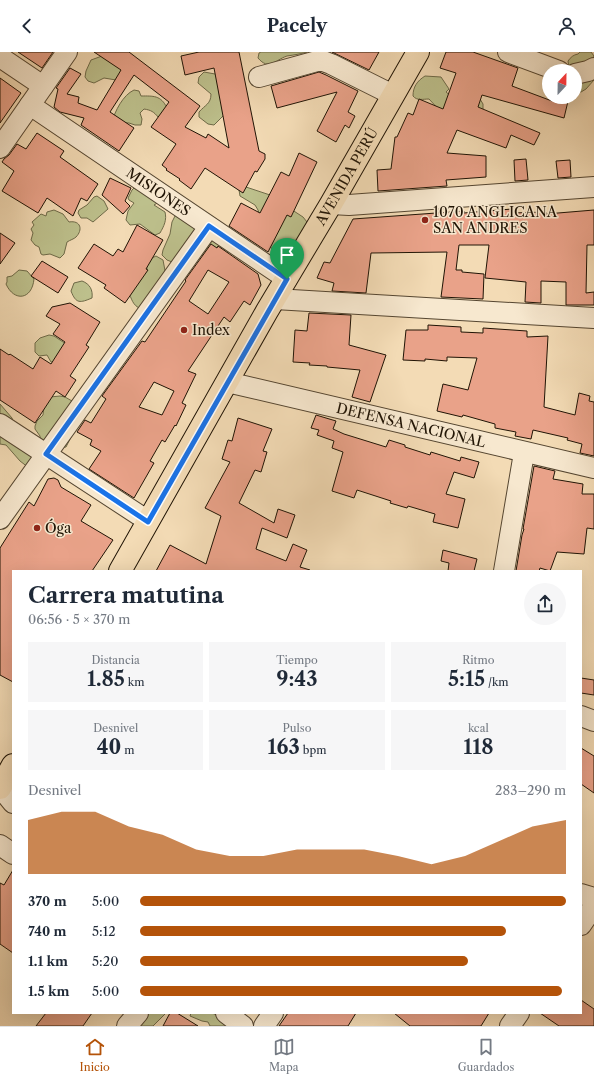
<!DOCTYPE html>
<html lang="es">
<head>
<meta charset="utf-8">
<style>
	body { margin:0; font-family:"Libre Caslon Text",serif; background:#f6f6f7; color:#1f2937; height:100vh; display:flex; flex-direction:column; font-size:15px; white-space:nowrap }
	* { box-sizing:border-box; margin:0 }
	p { font-size:13px; color:#747a83 }
	.icon { flex:none; width:22px; height:22px; fill:none; stroke:currentColor; stroke-width:2; stroke-linecap:round; stroke-linejoin:round }
	.map { position:relative; flex:1; overflow:hidden }
	.drawer { position:absolute; left:12px; top:518px; width:570px; height:444px; display:flex; flex-direction:column; background:#fff; border-radius:0px; box-shadow:0 4px 16px #0002 }
	.drawer>* { flex:none }
	.needle { width:26px; rotate:22deg }
	.fabs { position:absolute; left:542px; top:12px; display:grid; gap:8px }
	.fabs a { display:grid; place-items:center; width:40px; height:40px; border-radius:50%; background:#fff; box-shadow:0 4px 16px #0002; font-size:20px }
	.pin { position:absolute; display:grid; place-items:center; width:34px; height:34px; color:#fff; margin:-41px -17px; border-radius:50% 50% 50% 0; rotate:-45deg; box-shadow:0 0 4px #0007 }
	.pin .icon { rotate:45deg }
	.round { display:grid; place-items:center; flex:none; width:42px; height:42px; border-radius:21px; background:#f6f6f7 }
	.head { display:flex; align-items:center; justify-content:space-between; height:68px; padding:0 16px }
	h1 { font-size:22px; font-weight:700; line-height:30px }
	.metrics { display:grid; grid-template-columns:repeat(3,1fr); gap:6px; height:68px; padding:4px 16px }
	.metrics div { display:grid; align-content:center; border-radius:0px; background:#f6f6f7; text-align:center }
	.metrics b { font-size:20px; font-weight:700 }
	.metrics small { font-size:11px; font-weight:400 }
	.metrics p { font-size:11px }
	.chart { height:112px; padding:8px 16px }
	.chart p { display:flex; justify-content:space-between }
	.chart svg { width:100%; height:72px; margin-top:4px; fill:#b45309; opacity:.7 }
	ul { padding:0 16px; list-style:none; font-size:13px }
	li { display:grid; grid-template-columns:64px 48px 1fr; align-items:center; height:30px }
	li i { height:10px; border-radius:5px; background:#b45309 }
	header { display:flex; justify-content:space-between; align-items:center; height:52px; padding:0 16px; background:#fff; font-size:18px; font-weight:700 }
	.tab-bar { display:flex; justify-content:space-around; align-items:center; height:56px; border-top:1px solid #e0e1e3; background:#fff; font-size:11px; color:#747a83 }
	.tab-bar a { display:grid; justify-items:center; gap:2px }
	.tab-bar .on { color:#b45309 }
	.map>svg:first-child { display:block }
</style>
</head>
<body>
<header><svg class="icon" aria-label="back" viewBox="0 0 24 24"><path d="M15 5l-7 7 7 7"/></svg>Pacely<svg class="icon" aria-label="person" viewBox="0 0 24 24"><circle cx="12" cy="8" r="4"/><path d="M4 21q1-7 8-7t8 7"/></svg></header>
<div class="map">
<svg width="594" height="974" viewBox="0 0 594 974">
	<rect width="100%" height="100%" fill="#f3dbb5"/>
	<filter id="stains"><feTurbulence type="fractalNoise" baseFrequency=".005" numOctaves="4"/><feColorMatrix values="0 0 0 0 .2 0 0 0 0 .09 0 0 0 0 .02 0 0 0 .5 -.17"/></filter>
	<radialGradient id="worn" r=".72"><stop offset=".6" stop-color="#630" stop-opacity="0"/><stop offset="1" stop-color="#630" stop-opacity=".3"/></radialGradient>
	<!-- green -->
	<path fill="#bdc08c" stroke="#6e6a48" d="M261 0H307C300 2 294 3 287 4 275 8 269 19 258 6L259 1Z
		M580 0H591L594 4 591 11 594 23V28L586 37 581 40 576 39H575V19L569 16 568 9C571 5 573 3 578 2Z
		M102 4 127 11 116 28 104 26 94 31 88 29 85 25 86 19 91 8Z
		M204 20 215 22 226 27V61L214 73 208 72 199 65V60C205 53 211 52 211 42L198 31 199 25Z
		M425 24 441 25 449 37 446 40 452 45 480 47 483 52V60L442 61 429 47C423 47 417 49 413 44 413 35 417 29 425 24Z
		M134 38 139 39 141 44C153 44 161 43 167 56L163 66 158 65C154 60 151 58 144 57L140 61 142 67 141 73H135L129 71 112 70C115 59 123 43 134 38Z
		M243 134 276 145 280 150 303 165 307 170 309 176 289 205 273 198 269 193 258 158 255 153 240 144 239 138Z
		M134 136 159 150 154 153 165 160C167 168 164 174 160 181L155 183 140 172 130 173 126 168 128 159 134 151 129 148 128 146 132 138Z
		M97 144 104 149 108 157 93 170 87 166H81L78 161 79 158 87 153 94 145Z
		M54 158 63 162 69 170C81 168 83 178 76 185 74 187 70 188 67 190L64 202 60 206 50 202 43 203 41 202 39 195 35 193 31 188 33 181 31 177 34 173 32 170 41 162 46 164 47 160Z
		M180 160 240 196 222 202 205 203 172 210 167 208 162 203 163 198 170 182 172 170 175 164Z
		M156 204 163 208 166 224 182 225V230L176 236 141 257C132 253 132 247 128 239L140 223 147 217 146 211 148 208Z
		M19 218 27 219 34 227C32 248 14 250 6 232L7 230V225L12 224Z
		M82 229C90 232 93 238 92 246 80 251 76 252 71 239L74 231Z
		M49 283 54 284 66 292 57 310H51L47 303 39 304 35 300V291L40 286Z
		M60 344 65 345 72 349 74 379 66 395C53 397 50 393 40 386V384L35 377V374L37 369 43 363 44 354 50 345Z
		M0 352 12 366 13 369 33 387V419L20 409 6 393 0 392Z
		M143 961H166L153 974H140L146 965Z
		M191 961H212L219 964 234 974H210L208 970 202 969 190 964Z"/>
	<!-- building -->
	<path fill="#e9a289" stroke="#201405" fill-rule="evenodd" d="M18 0H53L42 16Z
		M94 0H129L200 54 185 75 206 86 208 82 229 96 214 16 185 23 181 4 199 0H239L259 99 265 102V107L257 120 255 119 243 141 205 116 191 137 179 128 180 127 166 118 167 117 162 113 176 92 151 75 169 50 134 23 110 60 134 76 119 99 81 73 84 66 60 60 54 55 58 37 56 36 70 16 81 22 67 42 79 45 78 51 97 58 121 18Z
		M332 0H379L369 18Z
		M446 0H473L518 16 512 34 552 49 553 45H569L564 66 482 43 478 55 540 81 534 93 511 83 506 96 457 78 447 101 486 104V125L446 128 447 134 378 139 377 118 391 117 395 85H397L408 61 413 63 419 47 443 57 456 21 440 16Z
		M319 20 326 23 358 39 348 60 355 64 349 76 345 73 336 90 317 79 337 40 277 56 271 34Z
		M0 26 21 41 0 71Z
		M37 81 64 99 60 105 98 132 87 149 81 146 73 164 47 146 38 161 2 139 14 119 2 110 4 107 9 103 17 92 26 97Z
		M299 101 317 110 291 165 287 163 268 200 229 174 241 151 260 161 281 120 289 124Z
		M526 107 528 128 515 129 514 108Z
		M570 108 571 125 558 126 556 109Z
		M110 126 131 136 125 149 130 154 123 162 102 143Z
		M512 157V161L546 160V162L594 158V193H587L586 241 594 240V253H566V230L541 229V251L525 250 526 230 485 226 489 193H459L456 218H462V220L484 222 483 247 441 245 447 200 371 201 366 241 332 239 334 231 317 226 324 210 330 211 353 167 464 159V161Z
		M137 173 163 188 146 217 148 218 125 251 104 236 106 233 78 216 94 192 113 204 118 197 123 200Z
		M0 181 15 191 0 212Z
		M211 192 217 196 218 194 258 222 261 233 250 253 244 249 230 270 224 265 188 319 196 322 182 351 186 353 176 374 175 373 165 390 162 388 150 409 154 411 134 446 89 417 101 399 90 393 92 388 77 380 85 368 91 371 106 347 102 344 142 289 145 290 186 229 185 228ZM208 218 229 230 208 262 189 249ZM154 330 174 339 162 363 139 355Z
		M42 209 68 225 58 241 31 224Z
		M70 251 100 270 86 293 89 295 70 324 76 328 65 345 56 339 35 371 0 348V297L9 303 10 302 33 317 40 305 51 312 65 290 53 282 60 272 46 264 52 255Z
		M309 261 351 263 349 293 386 303 370 350 352 345 360 318 327 315V314L309 313 310 311 293 310 295 278 307 279Z
		M428 273 461 275V280L483 281V276L527 279V285L548 284 544 355 575 363 579 341 590 344 589 349 594 350V404L580 401 582 392 567 388 568 386 533 378 531 387 515 384 516 380 495 376V372L463 363 462 365 437 359 443 332 468 338 477 306 447 305V309L425 307V309L403 308 406 278H428Z
		M316 363 336 369 333 377 344 382 386 395 389 388 405 393V395L430 403 431 400 460 409 461 405 479 410 474 426 454 420 446 442 465 447 458 476 433 470 435 462 408 454 407 456 390 451 391 449 357 438 354 446 332 439 343 400 332 396 334 389 317 383 319 378 311 376Z
		M238 366 272 377 263 399 267 400 261 420 255 418 239 451 274 471 278 457 295 463 287 486 262 476 256 497 286 509 293 492 307 498 300 515 310 518V519H156L170 493 206 512 221 464 205 456 230 410 222 407 228 388 232 389Z
		M534 414 555 419 553 427 583 432 582 442H594V477L587 476 584 502 557 500 550 519 540 516 539 519H516L522 483 524 477H523Z
		M54 426 58 428 61 435 91 453 81 469 113 488 92 519H13V630L0 623V496L29 450 34 454 48 427Z
		M443 498 477 507 474 519H448L449 511 441 509Z
		M581 626 594 628V643L581 641Z
		M581 696 594 704V741L581 732Z
		M13 818V901L0 892V831L4 833Z
		M581 948 594 957V974H559L540 961H581Z
		M46 961H92L83 974H36Z
		M170 961H177L198 974H163Z
		M288 961H356L348 974H279Z
		M394 961H489L481 974H410Z"/>
	<g fill="none" stroke-linecap="round" stroke-linejoin="round">
		<defs>
			<g id="minor">
				<path d="M508 0 559 19"/>
				<path d="M0 5 43 34"/>
				<path d="M575 22 588 19 594 16"/>
				<path d="M259 25 317 9H323L331 12 393 43"/>
				<path id="s1" d="M30 53 287 227"/>
				<path d="M0 96 67 0"/>
				<path d="M331 152 349 153 594 135"/>
				<path d="M275 247 594 266"/>
				<path id="s2" d="M227 330 594 416"/>
				<path d="M0 372 148 469"/>
				<path d="M0 467 209 175"/>
				<path d="M504 519 524 401"/>
				<path d="M581 664 594 669"/>
				<path d="M0 735 13 751"/>
				<path d="M0 793 13 802"/>
				<path d="M581 842 594 846"/>
				<path d="M581 873 594 854"/>
				<path d="M226 961 243 974"/>
				<path d="M127 974 138 961"/>
				<path d="M264 974 273 961"/>
				<path d="M510 974 519 961"/>
			</g>
			<g id="major">
				<path id="s3" d="M120 519 267 259 331 152 418 0"/>
				<path d="M0 736 13 713"/>
			</g>
		</defs>
		<!-- minor casing -->
		<use href="#minor" stroke="#554631" stroke-width="22"/>
		<!-- major casing -->
		<use href="#major" stroke="#201405" stroke-width="24"/>
		<!-- minor -->
		<use href="#minor" stroke="#f7e8cf" stroke-width="20"/>
		<!-- major -->
		<use href="#major" stroke="#f3dbb5" stroke-width="22"/>
	</g>
	<g fill="none" stroke-linecap="round" stroke-linejoin="round">
		<defs>
			<path id="route" d="M209 174 287 227 148 470 46 402Z"/>
		</defs>
		<!-- route casing -->
		<use href="#route" stroke="#fff" stroke-width="8"/>
		<!-- route -->
		<use href="#route" stroke="#1a73e8" stroke-width="5"/>
	</g>
	<!-- markers -->
	<g fill="#8f2418" stroke="#f7e8cf" stroke-width="1.5">
		<circle cx="425" cy="168" r="4"/>
		<circle cx="184" cy="278" r="4"/>
		<circle cx="37" cy="476" r="4"/>
	</g>
	<g text-anchor="middle" stroke-width="3" stroke-linejoin="round" paint-order="stroke">
		<!-- street labels -->
		<g font-size="14" fill="#201405" stroke="#f7e8cf">
			<text dy="5" stroke="none"><textPath href="#s3" startOffset="455">AVENIDA PERÚ</textPath></text>
			<text dy="5" stroke="none"><textPath href="#s1" startOffset="155">MISIONES</textPath></text>
			<text dy="5" stroke="none"><textPath href="#s2" startOffset="189">DEFENSA NACIONAL</textPath></text>
		</g>
		<!-- poi labels -->
		<g font-size="14" fill="#201405" stroke="#f7e8cf" text-anchor="start">
			<text x="433" y="165">1070 ANGLICANA<tspan x="433" dy="16">SAN ANDRES</tspan></text>
			<text x="192" y="283">Index</text>
			<text x="45" y="481">Óga</text>
		</g>
	</g>
	<rect width="100%" height="100%" filter="url(#stains)"/>
	<rect width="100%" height="100%" fill="url(#worn)"/>
</svg>
<div class="fabs">
<a><svg class="needle" viewBox="-14 -14 28 28"><path d="M0-13l5 13h-10z" fill="#e53935"/><path d="M0 13l5-13h-10z" fill="#747a83"/></svg></a>
</div>
<div class="pin" style="left:287px;top:227px;background:#1e9e55"><svg class="icon" aria-label="arrive" viewBox="0 0 24 24"><path d="M6 21V4h12l-3 4 3 4H6"/></svg></div>
<section class="drawer">
<div class="head"><div><h1>Carrera matutina</h1><p>06:56 · 5 × 370 m</p></div><a class="round"><svg class="icon" aria-label="share" viewBox="0 0 24 24"><path d="M12 15V3M7 8l5-5 5 5M5 13v7h14v-7"/></svg></a></div>
<div class="metrics">
<div><p>Distancia</p><b>1.85<small> km</small></b></div>
<div><p>Tiempo</p><b>9:43</b></div>
<div><p>Ritmo</p><b>5:15<small> /km</small></b></div>
</div>
<div class="metrics">
<div><p>Desnivel</p><b>40<small> m</small></b></div>
<div><p>Pulso</p><b>163<small> bpm</small></b></div>
<div><p>kcal</p><b>118</b></div>
</div>
<div class="chart"><p><span>Desnivel</span>283–290 m</p>
<svg viewBox="0 0 160 44" preserveAspectRatio="none"><path d="M0 44V11L10 6L20 6L30 15L40 20L50 29L60 33L70 33L80 29L90 29L100 29L110 33L120 38L130 33L140 24L150 15L160 11V44z"/></svg>
</div>
<ul>
<li><b>370 m</b>5:00<i style="width:100%"></i></li>
<li><b>740 m</b>5:12<i style="width:86%"></i></li>
<li><b>1.1 km</b>5:20<i style="width:77%"></i></li>
<li><b>1.5 km</b>5:00<i style="width:99%"></i></li>
</ul>
</section>
</div>
<nav class="tab-bar">
<a class="on"><svg class="icon" aria-label="home" viewBox="0 0 24 24"><path d="M3 11l9-7 9 7M6 9v11h12V9"/></svg>Inicio</a>
<a><svg class="icon" aria-label="map" viewBox="0 0 24 24"><path d="M3 6l6-2 6 2 6-2v14l-6 2-6-2-6 2zM9 4v14M15 6v14"/></svg>Mapa</a>
<a><svg class="icon" aria-label="saved" viewBox="0 0 24 24"><path d="M7 4h10v16l-5-4-5 4z"/></svg>Guardados</a>
</nav>
</body>
</html>
